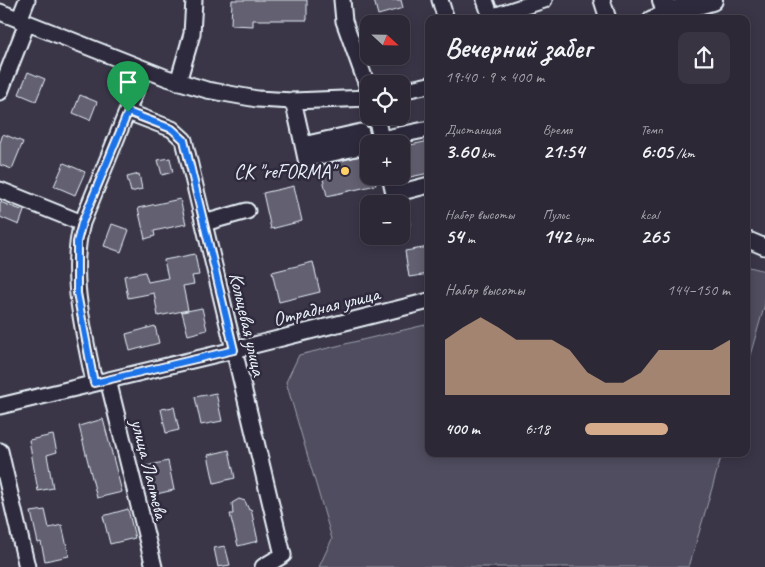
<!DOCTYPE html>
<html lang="ru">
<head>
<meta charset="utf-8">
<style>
	body { margin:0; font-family:Caveat,sans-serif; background:#383442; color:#f1f3f6; height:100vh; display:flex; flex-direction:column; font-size:19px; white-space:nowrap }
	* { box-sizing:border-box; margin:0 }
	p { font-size:16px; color:#a6a6ad }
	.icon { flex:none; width:28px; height:28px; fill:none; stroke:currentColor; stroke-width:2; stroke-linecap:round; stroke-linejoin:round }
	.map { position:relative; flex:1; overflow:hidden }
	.panel { position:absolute; left:425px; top:15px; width:325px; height:442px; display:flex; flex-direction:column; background:#2c2836; border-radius:10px; box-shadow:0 2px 12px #0003,0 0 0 1px #484451 }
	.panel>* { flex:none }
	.needle { width:32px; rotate:112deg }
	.buttons { position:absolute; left:360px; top:15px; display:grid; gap:10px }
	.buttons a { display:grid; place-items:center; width:50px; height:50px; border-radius:10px; background:#2c2836; box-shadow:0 2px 12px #0003,0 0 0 1px #484451; font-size:25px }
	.pin { position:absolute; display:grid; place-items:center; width:42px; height:42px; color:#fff; margin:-51px -21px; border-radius:50% 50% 50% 0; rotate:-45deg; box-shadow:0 0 5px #0007 }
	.pin .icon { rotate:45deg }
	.round { display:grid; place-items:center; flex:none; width:52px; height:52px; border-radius:10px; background:#383442 }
	.summary { display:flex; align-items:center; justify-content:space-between; height:85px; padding:0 20px }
	h1 { font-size:28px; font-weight:700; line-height:38px }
	.stats { display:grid; grid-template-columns:repeat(3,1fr); gap:8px; height:85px; padding:5px 20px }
	.stats div { display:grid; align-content:center }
	.stats b { font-size:21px; font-weight:700 }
	.stats small { font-size:14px; font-weight:400 }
	.stats p { font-size:14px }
	.chart { height:140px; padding:10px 20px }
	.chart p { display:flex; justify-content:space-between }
	.chart svg { width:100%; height:90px; margin-top:5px; fill:#d6ab8b; opacity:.7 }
	ul { padding:0 20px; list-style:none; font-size:16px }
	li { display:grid; grid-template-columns:80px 60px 1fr; align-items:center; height:38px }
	li i { height:12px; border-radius:6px; background:#d6ab8b }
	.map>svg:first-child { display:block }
</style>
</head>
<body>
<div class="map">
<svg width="765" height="567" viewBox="0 0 765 567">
	<rect width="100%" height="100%" fill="#3a3648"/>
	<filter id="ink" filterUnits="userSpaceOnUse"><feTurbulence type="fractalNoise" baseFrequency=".02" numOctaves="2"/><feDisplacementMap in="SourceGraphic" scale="10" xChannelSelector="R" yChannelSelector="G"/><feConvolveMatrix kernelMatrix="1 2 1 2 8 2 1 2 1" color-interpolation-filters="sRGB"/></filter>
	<g filter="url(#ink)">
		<!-- green -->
		<path fill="#504e5f" stroke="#9ca0ac" d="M746 266 765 271V304L746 369Z
			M429 324V454H722L689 567H319L332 539 286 382 299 355Z"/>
		<!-- building -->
		<path fill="#636171" stroke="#e8f1f8" d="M232 0H307V20H253V26L231 25Z
			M374 0H401L403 8 378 15Z
			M28 72 45 79 36 101 19 94Z
			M80 95 97 102 90 120 73 113Z
			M3 134 23 142 12 169 0 165V143Z
			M429 141V173L401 179V147Z
			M369 154V176H374L376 185 327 196 320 166Z
			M170 158 173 172 162 175 158 160Z
			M64 163 85 172 75 195 54 186Z
			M139 174 142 189 131 192 127 177Z
			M294 186 302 221 271 229 263 193Z
			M180 199 186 224 154 231 155 236 145 239 138 208Z
			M0 202 24 211 19 225 0 217Z
			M112 224 129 230 121 252 104 246Z
			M429 247V274L409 277 405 251Z
			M195 254 199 275 192 276 194 284 183 286 188 310 158 316 154 293 128 298 124 276 145 272 148 282 168 278 164 260Z
			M313 262 320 292 279 302 272 272Z
			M202 308 207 330 188 335 182 312Z
			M155 326 159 343 130 351 126 334Z
			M216 393 222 421 201 425 195 397Z
			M174 407 179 430 166 433 161 409Z
			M103 419 122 492 97 498 79 426Z
			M53 435 57 452 47 455 53 488 38 491 29 440Z
			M229 450 235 478 214 483 208 455Z
			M168 461 174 490 152 495 146 466Z
			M239 499 245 501 249 510 251 509 258 541 238 546 230 514H233L232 503Z
			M128 509 135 538 110 544 103 516Z
			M45 510 49 528 62 525 69 556 45 561 41 542 38 543 31 512Z
			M225 546 230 565 218 567 214 548Z"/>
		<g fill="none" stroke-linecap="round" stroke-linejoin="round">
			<defs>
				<path id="minor" d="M342 0 344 21 369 91
					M440 0 446 19
					M485 0 491 17 544 0
					M602 0 608 19
					M0 12 167 78 207 90 257 99 293 101 369 98
					M651 19 667 13 668 19
					M19 20 27 0
					M178 82 192 34 194 0
					M401 91 429 85
					M0 92 27 23
					M293 101C298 121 302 140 306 159L364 146 361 132 303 145
					M128 112 172 129 184 140 283 555 263 567
					M376 116 382 144
					M381 139 429 129
					M390 176 396 202
					M0 190 82 223
					M394 194 429 185
					M204 223 247 211
					M401 223V224
					M746 239 765 247
					M108 380 154 567
					M94 383C84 330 68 276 82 223L144 70
					M0 406 234 350 429 301
					M0 451 27 567"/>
				<path id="major" d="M663 0 667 13 712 0"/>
			</defs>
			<!-- minor casing -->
			<use href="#minor" stroke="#e8f1f8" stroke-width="19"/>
			<!-- major casing -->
			<use href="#major" stroke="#e8f1f8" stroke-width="24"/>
			<!-- minor -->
			<use href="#minor" stroke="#2f2a3d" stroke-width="15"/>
			<!-- major -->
			<use href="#major" stroke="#2f2a3d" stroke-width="20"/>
		</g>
	</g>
	<g fill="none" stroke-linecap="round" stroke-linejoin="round" filter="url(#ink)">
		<defs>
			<path id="route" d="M128 112 172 129 184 140 234 350 94 383 77 293V242L82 223Z"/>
		</defs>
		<!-- route casing -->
		<use href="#route" stroke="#fff" stroke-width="10"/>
		<!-- route -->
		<use href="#route" stroke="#1a73e8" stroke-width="6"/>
	</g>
	<!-- markers -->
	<circle fill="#ffd166" stroke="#2f2a3d" stroke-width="2" cx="345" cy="171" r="5"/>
	<g text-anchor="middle" stroke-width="5" stroke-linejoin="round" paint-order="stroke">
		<!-- poi labels -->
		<g font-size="20" fill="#e8f1f8" stroke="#2f2a3d" text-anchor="end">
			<text x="335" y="178">СК "reFORMA"</text>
		</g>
		<!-- street labels -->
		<g font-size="20" fill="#e8f1f8" stroke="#2f2a3d">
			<text transform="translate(326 306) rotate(-14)" y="7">Отрадная улица</text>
			<text transform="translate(248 324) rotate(77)" y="7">Кольцевая улица</text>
			<text transform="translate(150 469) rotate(76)" y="7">улица Лаптева</text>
		</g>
	</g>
</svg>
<div class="buttons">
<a><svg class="needle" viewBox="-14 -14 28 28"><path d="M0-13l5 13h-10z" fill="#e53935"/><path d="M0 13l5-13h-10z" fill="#a6a6ad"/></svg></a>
<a><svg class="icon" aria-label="locate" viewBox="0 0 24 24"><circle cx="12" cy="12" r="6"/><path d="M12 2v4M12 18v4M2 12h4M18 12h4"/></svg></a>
<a>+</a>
<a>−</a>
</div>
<div class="pin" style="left:128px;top:112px;background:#1e9e55"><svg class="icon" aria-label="arrive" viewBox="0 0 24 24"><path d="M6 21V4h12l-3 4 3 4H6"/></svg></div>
<section class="panel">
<div class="summary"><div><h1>Вечерний забег</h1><p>19:40 · 9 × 400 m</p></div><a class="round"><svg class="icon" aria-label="share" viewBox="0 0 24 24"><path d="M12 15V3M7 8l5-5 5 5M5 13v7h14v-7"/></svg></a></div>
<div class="stats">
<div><p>Дистанция</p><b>3.60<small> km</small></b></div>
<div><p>Время</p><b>21:54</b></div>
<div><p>Темп</p><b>6:05<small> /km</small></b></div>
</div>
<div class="stats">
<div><p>Набор высоты</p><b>54<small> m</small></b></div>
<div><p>Пульс</p><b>142<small> bpm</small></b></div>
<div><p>kcal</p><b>265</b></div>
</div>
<div class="chart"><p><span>Набор высоты</span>144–150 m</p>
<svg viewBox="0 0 160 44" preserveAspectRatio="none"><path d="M0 44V17L10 11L20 6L30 11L40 17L50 17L60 17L70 22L80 33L90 38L100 38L110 33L120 22L130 22L140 22L150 22L160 17V44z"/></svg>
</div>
<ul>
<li><b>400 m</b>6:18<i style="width:57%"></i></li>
</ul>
</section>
</div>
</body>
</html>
